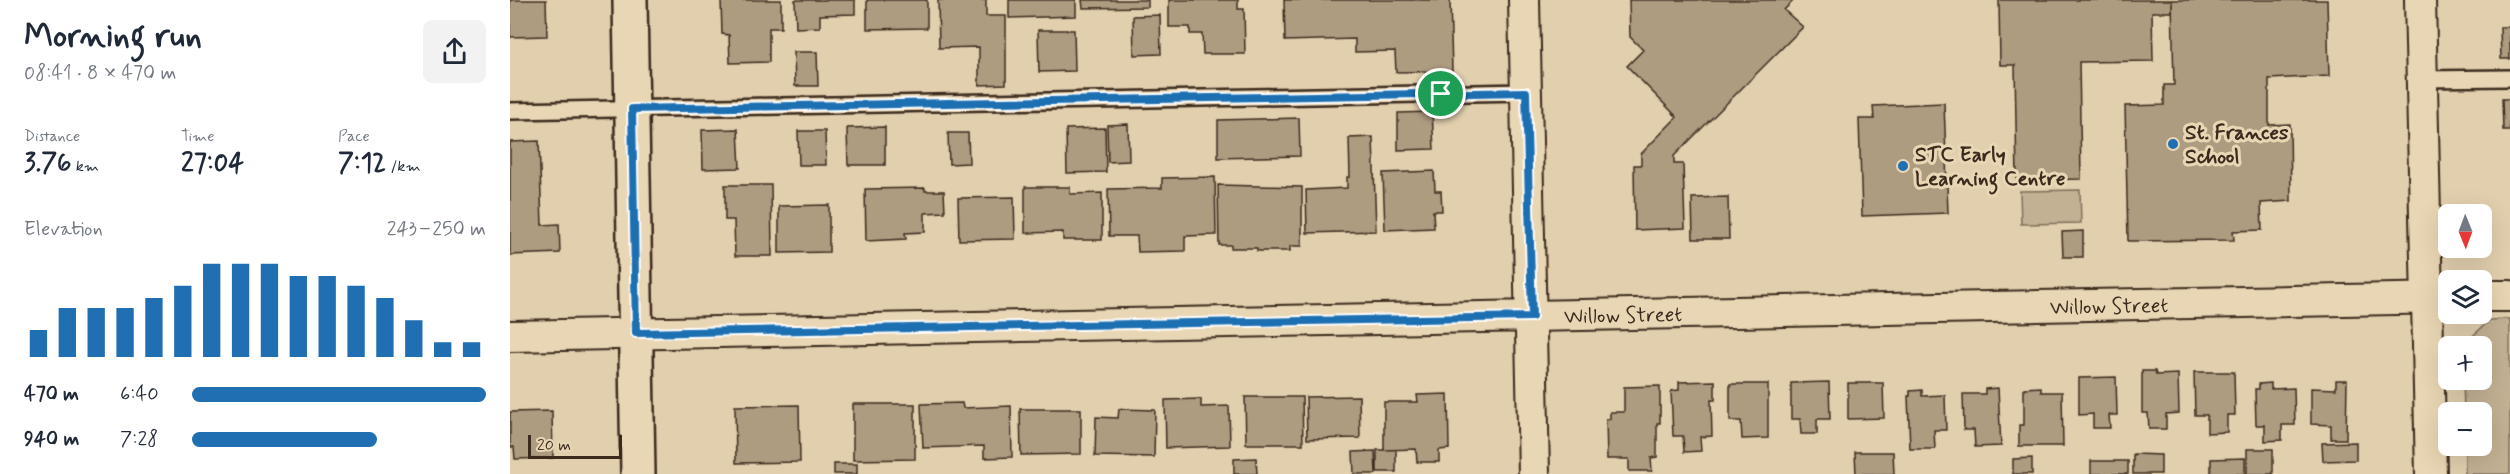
<!DOCTYPE html>
<html lang="en">
<head>
<meta charset="utf-8">
<style>
	body { margin:0; font-family:Mynerve,sans-serif; background:#f2f2f3; color:#1f2937; height:100vh; display:flex; flex-direction:column; font-size:22px; white-space:nowrap }
	* { box-sizing:border-box; margin:0 }
	p { font-size:20px; color:#747a83 }
	.icon { flex:none; width:33px; height:33px; fill:none; stroke:currentColor; stroke-width:2; stroke-linecap:round; stroke-linejoin:round }
	.map { position:relative; flex:1; overflow:hidden }
	.details { display:flex; flex-direction:column; background:#fff; width:510px }
	.details>* { flex:none }
	.needle { width:39px; rotate:179deg }
	.controls { position:absolute; left:1928px; top:204px; display:grid; gap:12px }
	.controls a { display:grid; place-items:center; width:54px; height:54px; border-radius:9px; background:#fff; box-shadow:0 6px 24px #0002; font-size:30px }
	.scale { position:absolute; left:18px; bottom:15px; width:94px; box-sizing:border-box; padding-left:6px; border:3px solid #3b2a1e; border-top:0; font-size:16px; line-height:21px; white-space:nowrap; color:#3b2a1e; -webkit-text-stroke:4px #e9d6b4; paint-order:stroke }
	.pin { position:absolute; display:grid; place-items:center; width:51px; height:51px; color:#fff; margin:-26px; border:3px solid #fff; border-radius:50%; box-shadow:0 2px 6px #0007 }
	.round { display:grid; place-items:center; flex:none; width:63px; height:63px; border-radius:9px; background:#f2f2f3 }
	.headline { display:flex; align-items:center; justify-content:space-between; height:102px; padding:0 24px }
	h1 { font-size:33px; font-weight:800; line-height:45px }
	.figures { display:grid; grid-template-columns:repeat(3,1fr); gap:9px; height:102px; padding:6px 24px }
	.figures div { display:grid; align-content:center }
	.figures b { font-size:26px; font-weight:800 }
	.figures small { font-size:16px; font-weight:400 }
	.figures p { font-size:16px }
	.chart { height:168px; padding:12px 24px }
	.chart p { display:flex; justify-content:space-between }
	.chart svg { width:100%; height:108px; margin-top:6px; stroke:#1f6fb2; stroke-width:6 }
	ul { padding:0 24px; list-style:none; font-size:20px }
	li { display:grid; grid-template-columns:96px 72px 1fr; align-items:center; height:45px }
	li i { height:15px; border-radius:8px; background:#1f6fb2 }
	main { display:flex; flex:1; min-height:0 }
	.map>svg:first-child { display:block }
</style>
</head>
<body>
<main>
<section class="details">
<div class="headline"><div><h1>Morning run</h1><p>08:41 · 8 × 470 m</p></div><a class="round"><svg class="icon" aria-label="share" viewBox="0 0 24 24"><path d="M12 15V3M7 8l5-5 5 5M5 13v7h14v-7"/></svg></a></div>
<div class="figures">
<div><p>Distance</p><b>3.76<small> km</small></b></div>
<div><p>Time</p><b>27:04</b></div>
<div><p>Pace</p><b>7:12<small> /km</small></b></div>
</div>
<div class="chart"><p><span>Elevation</span>243–250 m</p>
<svg viewBox="0 0 160 44" preserveAspectRatio="none"><path d="M5 44V33M15 44V24M25 44V24M35 44V24M45 44V20M55 44V15M65 44V6M75 44V6M85 44V6M95 44V11M105 44V11M115 44V15M125 44V20M135 44V29M145 44V38M155 44V38"/></svg>
</div>
<ul>
<li><b>470 m</b>6:40<i style="width:100%"></i></li>
<li><b>940 m</b>7:28<i style="width:63%"></i></li>
</ul>
</section>
<div class="map">
<svg width="2000" height="474" viewBox="0 0 2000 474">
	<rect width="100%" height="100%" fill="#e2cfae"/>
	<filter id="ink" filterUnits="userSpaceOnUse"><feTurbulence type="fractalNoise" baseFrequency=".0167" numOctaves="2"/><feDisplacementMap in="SourceGraphic" scale="12" xChannelSelector="R" yChannelSelector="G"/><feConvolveMatrix kernelMatrix="1 2 1 2 8 2 1 2 1" color-interpolation-filters="sRGB"/></filter>
	<g filter="url(#ink)">
		<!-- green -->
		<path fill="#c3b194" stroke="#7f6e59" stroke-width="1.5" d="M1570 190 1571 223 1511 224 1510 191Z
			M2000 319V474H1955V446H1971V412H1954L1953 380H1971V346H1953V345L1980 320Z"/>
		<!-- building -->
		<path fill="#ae9c81" stroke="#3b2a1e" stroke-width="1.5" d="M0 0H36L37 36 0 37Z
			M211 0H271V28H259V62L220 63 219 35 212 34Z
			M285 0H345V14L310 15V27L286 28Z
			M357 0H417V28L357 29Z
			M428 0H476V16H496V84L469 85V47L429 48Z
			M499 0H566V16L499 18Z
			M572 0H638V7L573 8Z
			M659 0H728V9H734L735 54H693L692 34H680V27H659Z
			M774 0H940L942 71 886 72 885 51 845 52V39L775 41Z
			M1119 0H1284L1274 10 1293 27 1164 156V164H1173L1175 228 1125 230 1124 165H1131V154L1167 117 1117 66 1133 50 1120 37Z
			M1489 0H1662V12H1642L1643 61 1569 62 1571 179 1507 180 1505 65H1490Z
			M1662 0H1817L1819 76 1759 79V125L1780 124 1781 201 1751 203 1752 230 1723 231 1724 240 1618 241 1615 106 1654 105V85H1664Z
			M650 15 651 54 624 55 623 16Z
			M1990 27H2000V59H1991Z
			M528 30H564L565 71 529 72Z
			M284 52H307L308 86H285Z
			M1992 99H2000V130H1993Z
			M1434 103 1438 213 1352 216 1349 119H1364L1363 106Z
			M922 112 924 149 888 150V113Z
			M789 118 790 156 708 158V120Z
			M618 124 619 161 598 162 597 125Z
			M375 127V165H338L337 128Z
			M595 128 596 172 557 173 556 129Z
			M228 129 230 168 193 169 192 130Z
			M288 131H315L316 165H289Z
			M438 133H458L459 163 439 164Z
			M863 137 866 231 797 233 796 190 837 188V177H840L839 138Z
			M29 141 32 225 49 224 50 253 0 255V142Z
			M924 171 925 191H931L932 211H923L924 228 875 230 873 173Z
			M705 177 706 235 675 236V251L628 252 627 236H599L598 189 652 188V178Z
			M215 185H261L262 256H225L224 220H215Z
			M708 185 792 187V246H780V251H747V248H721V245H709Z
			M515 187H560V194L592 193V240H553V232L515 233Z
			M415 188V191H434L435 212 415 213V232L395 233 396 239 356 241 355 189Z
			M504 197 505 239 449 240 448 198Z
			M1218 197 1219 239H1183L1182 198Z
			M319 205V252L269 253V206Z
			M1573 231V257H1553L1552 232Z
			M1632 371H1645L1646 375 1668 374 1669 413 1656 414V429H1639L1638 413H1632Z
			M1684 372H1724L1725 415H1717V432L1697 433V415H1685Z
			M1606 377 1607 415H1599L1600 428H1583V414L1569 415V378Z
			M1826 380H1837L1836 439H1821V425L1801 424V388L1826 389Z
			M1205 381V400H1201L1202 436 1190 437 1191 451 1174 452 1173 436H1163L1161 391 1169 390V382Z
			M1319 382 1320 419H1307V434H1291L1290 419H1281V383Z
			M1338 383H1373L1374 418 1338 419Z
			M1761 383V389L1784 388 1785 425H1772V440L1755 441V425H1746L1745 389H1749V384Z
			M1220 384H1258V438L1232 439 1231 421H1220Z
			M1150 386V423H1147V457L1141 458 1142 471H1119V459H1097L1096 419H1100V412H1114V387Z
			M1531 387V392H1552L1553 446H1509V425H1514V388Z
			M1488 388 1491 446 1465 447 1464 430H1454L1453 394H1475V389Z
			M1412 390V396L1435 395 1436 430H1424L1425 449H1400L1398 396H1400V391Z
			M938 394 939 449 929 450V462H907L906 449 874 450V402H908L907 395Z
			M849 396 850 438 797 439 796 397Z
			M735 397H792L793 444H736Z
			M691 399V407L719 406 720 446 656 448 655 400Z
			M452 403 453 408 501 406 502 457 474 458V446L413 448 411 404Z
			M343 404H405V459L343 460Z
			M289 405 290 462 226 463 225 406Z
			M510 409H571V454L511 455Z
			M609 409 645 410 644 457 585 456 586 417 608 418Z
			M42 411 43 458 5 459 4 447H0V412Z
			M1846 442V460L1813 461 1812 443Z
			M1737 449H1763V474H1737Z
			M867 450H886V472H867Z
			M865 451 866 474H844L843 452Z
			M1345 452H1383L1384 474H1346Z
			M1623 454 1651 455V474H1623Z
			M746 458 747 474H724V459Z
			M1522 458V474H1503V459Z
			M1735 458V474H1701V459Z
			M1581 461H1618V474H1581Z
			M324 464H347V474H324Z"/>
		<g fill="none" stroke-linecap="round" stroke-linejoin="round">
			<defs>
				<path id="service" d="M1911 79 2000 78
					M0 111 1016 92"/>
				<path id="minor" d="M1014 0 1024 474
					M1910 0 1921 474
					M1971 296H2000
					M0 336 1938 298"/>
				<path id="tertiary" d="M120 0 128 474"/>
			</defs>
			<!-- service casing -->
			<use href="#service" stroke="#3b2a1e" stroke-width="20"/>
			<!-- minor casing -->
			<use href="#minor" stroke="#3b2a1e" stroke-width="34"/>
			<!-- tertiary casing -->
			<use href="#tertiary" stroke="#3b2a1e" stroke-width="38"/>
			<!-- service -->
			<use href="#service" stroke="#e9d6b4" stroke-width="15"/>
			<!-- minor -->
			<use href="#minor" stroke="#e9d6b4" stroke-width="30"/>
			<!-- tertiary -->
			<use href="#tertiary" stroke="#e9d6b4" stroke-width="33"/>
		</g>
	</g>
	<g fill="none" stroke-linecap="round" stroke-linejoin="round" filter="url(#ink)">
		<defs>
			<path id="route" d="M1016 92 1022 317 126 333 122 109Z"/>
		</defs>
		<!-- route casing -->
		<use href="#route" stroke="#fff" stroke-width="12"/>
		<!-- route -->
		<use href="#route" stroke="#1f6fb2" stroke-width="8"/>
	</g>
	<!-- markers -->
	<g fill="#1f6fb2" stroke="#e9d6b4" stroke-width="2">
		<circle cx="1663" cy="144" r="6"/>
		<circle cx="1393" cy="166" r="6"/>
	</g>
	<g text-anchor="middle" stroke-width="6" stroke-linejoin="round" paint-order="stroke">
		<!-- poi labels -->
		<g font-size="21" font-weight="bold" fill="#3b2a1e" stroke="#e9d6b4" text-anchor="start">
			<text x="1675" y="139">St. Frances<tspan x="1675" dy="24">School</tspan></text>
			<text x="1405" y="161">STC Early<tspan x="1405" dy="24">Learning Centre</tspan></text>
		</g>
		<!-- street labels -->
		<g font-size="21" fill="#3b2a1e" stroke="#e9d6b4">
			<text transform="translate(1599 306) rotate(-1)" y="7">Willow Street</text>
			<text transform="translate(1113 315) rotate(-1)" y="7">Willow Street</text>
		</g>
	</g>
</svg>
<div class="controls">
<a><svg class="needle" viewBox="-14 -14 28 28"><path d="M0-13l5 13h-10z" fill="#e53935"/><path d="M0 13l5-13h-10z" fill="#747a83"/></svg></a>
<a><svg class="icon" aria-label="layers" viewBox="0 0 24 24"><path d="M12 4l9 5-9 5-9-5zM3 14l9 5 9-5"/></svg></a>
<a>+</a>
<a>−</a>
</div>
<div class="scale">20 m</div>
<div class="pin" style="left:931px;top:94px;background:#1e9e55"><svg class="icon" aria-label="arrive" viewBox="0 0 24 24"><path d="M6 21V4h12l-3 4 3 4H6"/></svg></div>
</div>
</main>
</body>
</html>
